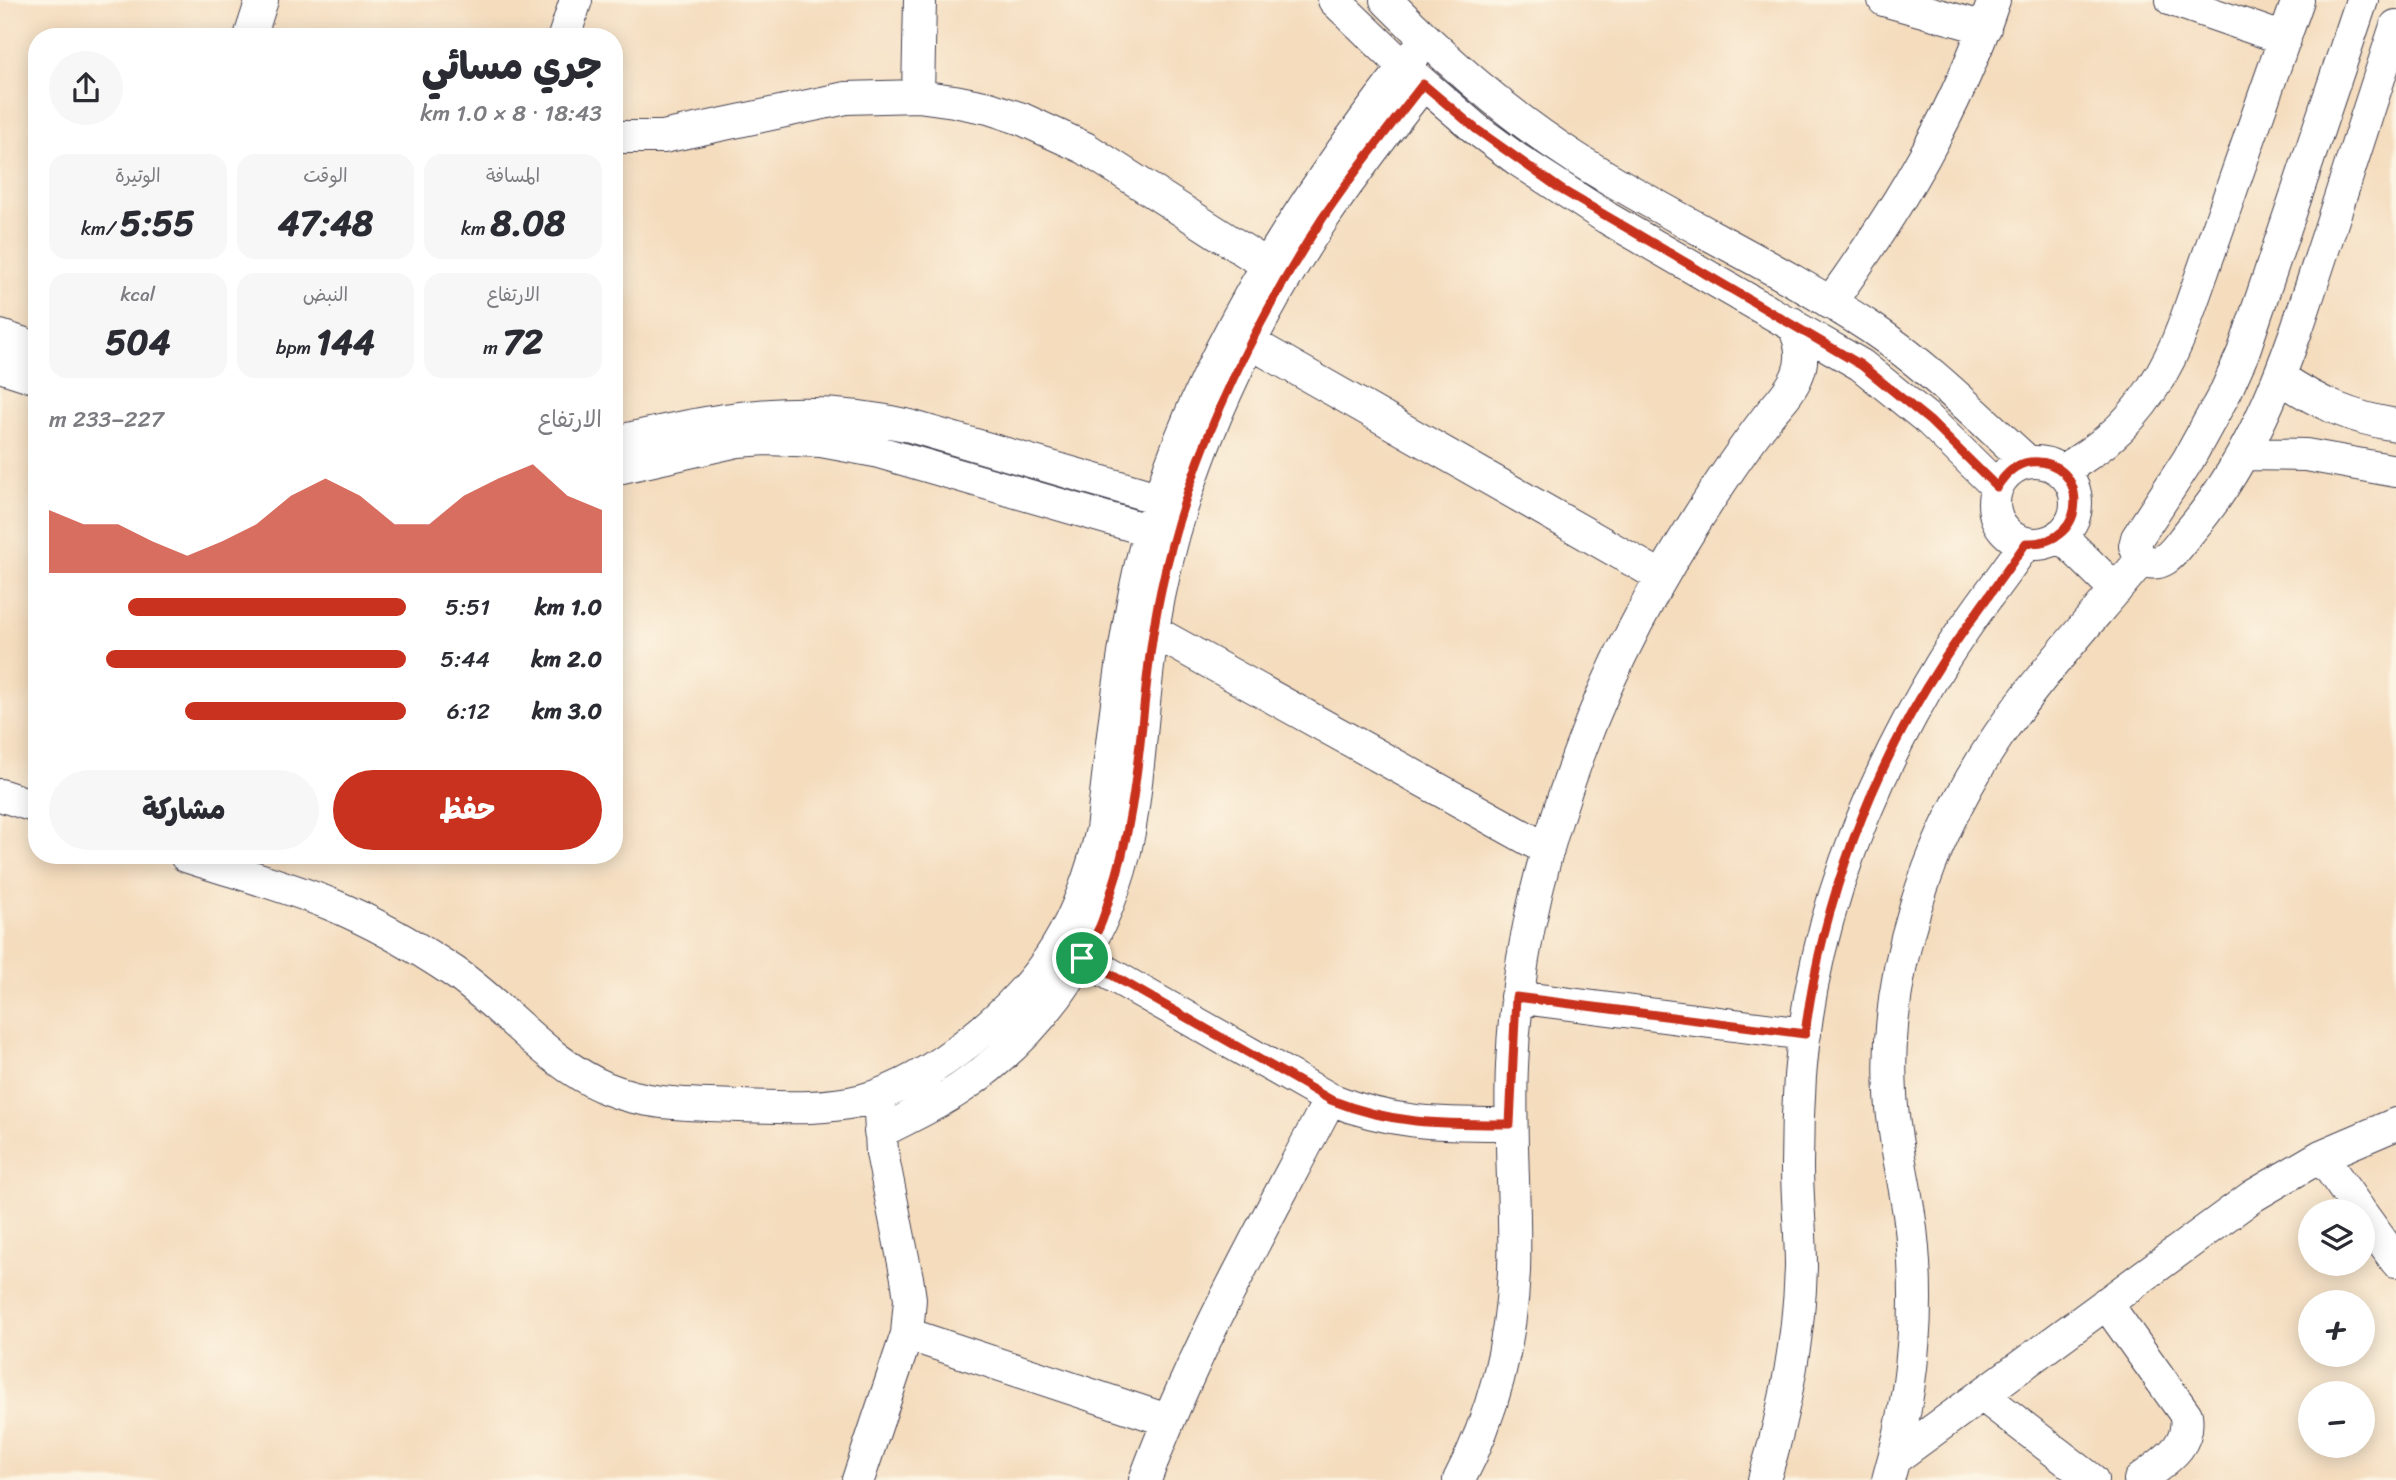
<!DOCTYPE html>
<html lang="ar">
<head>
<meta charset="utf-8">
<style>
	body { margin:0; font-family:Sriracha,"Playpen Sans Arabic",sans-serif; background:#f7f7f7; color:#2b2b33; direction:rtl; height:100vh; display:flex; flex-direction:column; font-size:26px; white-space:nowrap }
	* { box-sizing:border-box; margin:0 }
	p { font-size:23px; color:#7c7c81 }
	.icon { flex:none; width:38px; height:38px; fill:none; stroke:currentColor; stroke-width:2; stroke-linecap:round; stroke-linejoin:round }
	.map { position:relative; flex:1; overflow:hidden; direction:ltr }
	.details { position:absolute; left:28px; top:28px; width:595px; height:836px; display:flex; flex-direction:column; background:#fff; border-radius:28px; box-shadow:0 4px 18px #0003; direction:rtl }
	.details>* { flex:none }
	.controls { position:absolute; left:2298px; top:1199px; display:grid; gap:14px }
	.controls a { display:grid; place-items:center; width:77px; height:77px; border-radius:50%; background:#fff; box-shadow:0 4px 18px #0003; font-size:35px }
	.pin { position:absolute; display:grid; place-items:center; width:60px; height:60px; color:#fff; margin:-30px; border:4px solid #fff; border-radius:50%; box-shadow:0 2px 7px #0007 }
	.round { display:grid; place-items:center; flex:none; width:74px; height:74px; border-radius:37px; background:#f7f7f7 }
	.summary { display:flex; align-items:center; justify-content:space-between; height:119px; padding:0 21px }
	h1 { font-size:38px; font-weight:800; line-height:52px }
	.metrics { display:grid; grid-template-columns:repeat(3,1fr); gap:10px; height:119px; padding:7px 21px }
	.metrics div { display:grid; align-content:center; border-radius:18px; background:#f7f7f7; text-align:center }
	.metrics b { font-size:35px; font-weight:800 }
	.metrics small { font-size:19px; font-weight:400 }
	.metrics p { font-size:19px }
	.chart { height:196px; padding:14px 21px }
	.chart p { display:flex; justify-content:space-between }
	.chart svg { width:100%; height:126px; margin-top:7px; fill:#c8321e; opacity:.7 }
	.action { display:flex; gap:14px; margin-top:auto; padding:14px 21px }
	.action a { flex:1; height:80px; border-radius:42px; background:#c8321e; color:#fff; font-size:28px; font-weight:800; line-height:80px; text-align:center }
	.action a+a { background:#f7f7f7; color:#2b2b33 }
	ul { padding:0 21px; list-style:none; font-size:23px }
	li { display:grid; grid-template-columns:112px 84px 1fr; align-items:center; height:52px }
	li i { height:18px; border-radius:9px; background:#c8321e }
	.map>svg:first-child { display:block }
</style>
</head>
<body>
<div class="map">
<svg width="2396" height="1480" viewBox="0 0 2396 1480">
	<rect width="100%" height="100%" fill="#fcf5e5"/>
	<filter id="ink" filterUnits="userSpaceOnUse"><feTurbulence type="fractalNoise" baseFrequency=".0143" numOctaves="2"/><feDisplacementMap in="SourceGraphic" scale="14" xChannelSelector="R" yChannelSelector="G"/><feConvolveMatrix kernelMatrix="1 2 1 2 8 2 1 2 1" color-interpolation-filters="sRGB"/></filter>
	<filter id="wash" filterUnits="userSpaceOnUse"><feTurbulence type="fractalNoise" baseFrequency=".00686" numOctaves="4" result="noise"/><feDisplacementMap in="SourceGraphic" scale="28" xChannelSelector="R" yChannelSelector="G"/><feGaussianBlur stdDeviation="1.57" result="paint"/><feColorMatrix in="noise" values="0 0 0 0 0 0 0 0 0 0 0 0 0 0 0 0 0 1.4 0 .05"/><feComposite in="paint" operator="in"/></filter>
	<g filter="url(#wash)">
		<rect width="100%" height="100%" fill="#f4dcbd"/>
	</g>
	<g filter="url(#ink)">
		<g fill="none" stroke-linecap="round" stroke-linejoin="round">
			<defs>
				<path id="minor" d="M1334 0 1404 67 1476 129 1518 160 1607 218 1861 365 1930 421 1997 487
					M1386 0C1445 59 1506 114 1577 159 1672 219 1777 266 1871 328 1928 366 1978 417 2028 462
					M1884 0 1985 28
					M2172 0 2285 39
					M2362 0 2243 353 2226 391 2188 460 2137 538 2135 546 2141 560C2166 570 2175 549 2190 531 2261 448 2292 345 2325 244 2349 171 2372 98 2396 26
					M250 37 262 0
					M564 37 576 0
					M918 96 920 0
					M614 137H663L846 98 918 96 954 101 989 108 1022 119 1085 148 1267 265
					M1830 303C1899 207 1956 113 1994 0
					M0 336 37 348
					M1251 343 1662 577
					M0 366 37 378
					M2280 377C2317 403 2352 418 2396 425
					M614 442C719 418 803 401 910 426L1161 499
					M2243 454 2306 455 2396 471
					M1994 503a41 41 0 1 1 82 0a41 41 0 1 1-82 0Z
					M614 469 738 441 766 439 821 441 875 451 1151 531
					M2062 472C2077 461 2093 452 2107 440 2144 409 2169 366 2185 322L2298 0
					M2060 535 2116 590
					M1153 631 1548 850
					M0 795 37 807
					M186 856C234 872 283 885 330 904 374 922 415 946 454 972 506 1008 547 1063 606 1088 649 1106 694 1104 740 1106 781 1107 823 1110 863 1100 903 1089 939 1066 971 1040 1046 980 1080 923 1102 830 1112 743 1121 653 1140 568 1184 375 1304 192 1426 40
					M1082 958 1330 1099C1394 1125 1443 1124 1510 1124
					M1516 997 1805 1034
					M880 1132C907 1118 936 1105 961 1088 1048 1029 1110 934 1129 832 1141 765 1142 696 1153 630 1160 587 1170 544 1183 504 1214 406 1266 302 1324 217 1355 171 1389 128 1423 84
					M2321 1156 2360 1211
					M2362 1214 2396 1261
					M2106 1303 2186 1415C2191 1448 2163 1461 2140 1480
					M907 1334 1167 1420
					M1982 1395 2092 1480
					M1894 1459 2253 1196 2321 1156 2396 1124
					M858 1480 907 1334 910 1299 907 1278 882 1153 880 1112
					M1145 1480C1194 1348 1265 1224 1330 1099
					M1459 1480C1493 1416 1511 1343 1514 1271 1516 1202 1509 1134 1512 1066 1516 958 1542 852 1580 751 1615 655 1664 567 1721 482 1736 459 1752 437 1768 416 1778 404 1791 391 1797 376 1805 358 1801 340 1792 323
					M1764 1480C1785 1411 1799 1339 1801 1267 1801 1233 1797 1200 1797 1166 1797 1136 1798 1106 1800 1076 1811 929 1865 789 1941 664 1967 622 1998 583 2026 543
					M1888 1480C1913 1394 1922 1303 1909 1214 1903 1174 1893 1135 1891 1094 1884 969 1928 839 1998 736 2040 674 2093 618 2141 560"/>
			</defs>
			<!-- minor casing -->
			<use href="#minor" stroke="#423e4e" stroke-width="34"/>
			<!-- minor -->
			<use href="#minor" stroke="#fff" stroke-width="32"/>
		</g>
	</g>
	<g fill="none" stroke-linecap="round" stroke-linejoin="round" filter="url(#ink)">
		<defs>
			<path id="route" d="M1423 84 1476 129 1562 190 1861 365 1930 421 1997 487C2005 474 2015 464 2030 462 2088 456 2093 546 2026 543 1999 582 1970 621 1943 661 1871 771 1822 903 1805 1034L1516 997 1510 1124C1443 1124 1394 1125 1331 1100L1082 958C1088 948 1095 937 1100 926 1104 917 1107 906 1110 896 1144 797 1139 691 1161 590 1189 458 1249 332 1322 219 1353 172 1389 128 1423 84Z"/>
		</defs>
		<!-- route casing -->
		<use href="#route" stroke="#fff" stroke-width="14"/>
		<!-- route -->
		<use href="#route" stroke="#c8321e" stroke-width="9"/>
	</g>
</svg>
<div class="controls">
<a><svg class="icon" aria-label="layers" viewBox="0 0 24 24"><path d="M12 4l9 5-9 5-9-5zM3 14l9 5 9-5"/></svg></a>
<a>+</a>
<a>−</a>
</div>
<div class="pin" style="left:1082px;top:958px;background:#1e9e55"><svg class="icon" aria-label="arrive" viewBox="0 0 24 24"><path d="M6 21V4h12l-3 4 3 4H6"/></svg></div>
<section class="details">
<div class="summary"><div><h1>جري مسائي</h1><p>18:43 · 8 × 1.0 km</p></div><a class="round"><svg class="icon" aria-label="share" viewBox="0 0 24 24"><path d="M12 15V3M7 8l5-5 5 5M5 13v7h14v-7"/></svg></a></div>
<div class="metrics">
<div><p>المسافة</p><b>8.08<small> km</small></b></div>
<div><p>الوقت</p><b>47:48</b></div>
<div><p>الوتيرة</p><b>5:55<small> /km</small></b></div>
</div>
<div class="metrics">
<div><p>الارتفاع</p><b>72<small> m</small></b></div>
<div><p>النبض</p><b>144<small> bpm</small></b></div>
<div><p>kcal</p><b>504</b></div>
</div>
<div class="chart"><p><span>الارتفاع</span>227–233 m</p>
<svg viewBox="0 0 160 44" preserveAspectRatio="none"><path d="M0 44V22L10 27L20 27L30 33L40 38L50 33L60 27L70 17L80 11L90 17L100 27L110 27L120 17L130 11L140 6L150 17L160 22V44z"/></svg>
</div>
<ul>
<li><b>1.0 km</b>5:51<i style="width:78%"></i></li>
<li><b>2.0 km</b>5:44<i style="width:84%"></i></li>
<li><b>3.0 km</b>6:12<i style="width:62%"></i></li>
</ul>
<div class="action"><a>حفظ</a><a>مشاركة</a></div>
</section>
</div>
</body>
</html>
